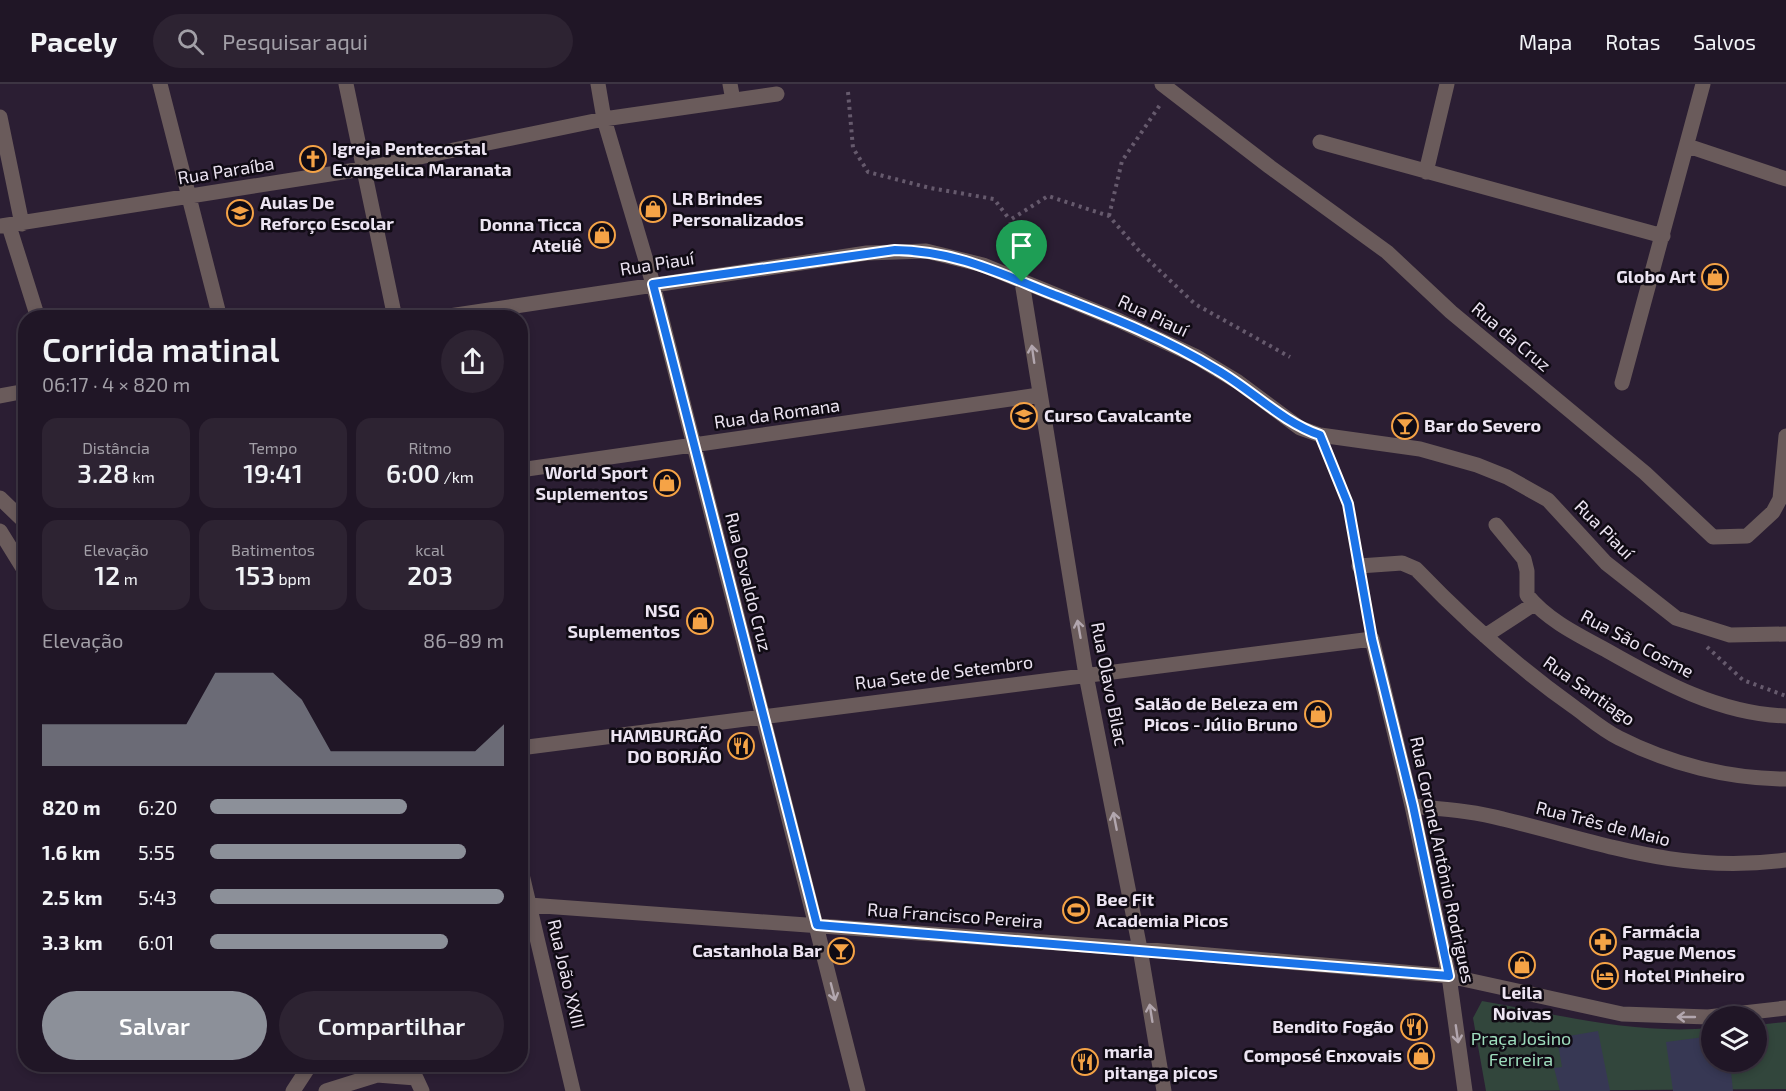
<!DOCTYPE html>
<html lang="pt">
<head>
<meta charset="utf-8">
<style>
	body { margin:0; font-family:"Exo 2",sans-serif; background:#2d2332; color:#f1f3f6; height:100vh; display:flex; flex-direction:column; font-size:22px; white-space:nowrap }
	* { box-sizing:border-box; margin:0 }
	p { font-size:20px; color:#a29fa7 }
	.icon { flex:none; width:33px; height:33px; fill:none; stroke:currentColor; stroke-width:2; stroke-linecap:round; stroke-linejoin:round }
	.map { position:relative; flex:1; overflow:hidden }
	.drawer { position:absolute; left:18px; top:226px; width:510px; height:762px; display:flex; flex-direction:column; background:#201626; border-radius:24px; box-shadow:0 3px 9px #0003,0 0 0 2px #3d3543 }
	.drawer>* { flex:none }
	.controls { position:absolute; left:1701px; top:922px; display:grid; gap:12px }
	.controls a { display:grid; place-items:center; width:66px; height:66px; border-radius:50%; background:#201626; box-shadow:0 3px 9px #0003,0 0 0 2px #3d3543; font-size:30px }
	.pin { position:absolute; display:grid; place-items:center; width:51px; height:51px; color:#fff; margin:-62px -26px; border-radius:50% 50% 50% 0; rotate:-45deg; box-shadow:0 0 6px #0007 }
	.pin .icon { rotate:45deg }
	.round { display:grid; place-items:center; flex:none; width:63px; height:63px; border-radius:32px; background:#2d2332 }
	.overview { display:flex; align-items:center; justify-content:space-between; height:102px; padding:0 24px }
	h1 { font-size:33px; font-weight:600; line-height:45px }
	.stats { display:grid; grid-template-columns:repeat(3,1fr); gap:9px; height:102px; padding:6px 24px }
	.stats div { display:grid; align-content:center; border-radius:15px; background:#2d2332; text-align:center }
	.stats b { font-size:26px; font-weight:600 }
	.stats small { font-size:16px; font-weight:400 }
	.stats p { font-size:16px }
	.chart { height:168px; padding:12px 24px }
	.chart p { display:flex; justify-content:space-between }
	.chart svg { width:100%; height:108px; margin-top:6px; fill:#8c9099; opacity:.7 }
	.button { display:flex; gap:12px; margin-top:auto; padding:12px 24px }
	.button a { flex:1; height:69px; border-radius:36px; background:#8c9099; color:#fff; font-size:24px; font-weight:600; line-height:69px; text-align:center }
	.button a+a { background:#2d2332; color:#f1f3f6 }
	ul { padding:0 24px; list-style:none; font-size:20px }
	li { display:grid; grid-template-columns:96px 72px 1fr; align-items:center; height:45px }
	li i { height:15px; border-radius:8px; background:#8c9099 }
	header { display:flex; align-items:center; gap:36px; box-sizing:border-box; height:84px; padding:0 30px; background:#201626; border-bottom:2px solid #3d3543 }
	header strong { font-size:28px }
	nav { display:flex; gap:33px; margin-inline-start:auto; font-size:21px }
	.search { width:420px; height:54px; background:#2d2332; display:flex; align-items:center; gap:15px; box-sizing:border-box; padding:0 21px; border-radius:33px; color:#a29fa7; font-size:22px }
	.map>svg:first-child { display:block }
</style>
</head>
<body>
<header>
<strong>Pacely</strong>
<div class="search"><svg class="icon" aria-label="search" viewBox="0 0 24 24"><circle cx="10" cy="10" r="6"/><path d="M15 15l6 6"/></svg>Pesquisar aqui</div>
<nav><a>Mapa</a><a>Rotas</a><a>Salvos</a></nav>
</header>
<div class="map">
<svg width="1786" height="1007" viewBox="0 0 1786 1007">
	<rect width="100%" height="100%" fill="#2b1e33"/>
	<!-- green -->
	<path fill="#32463c" d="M1482 917C1556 930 1635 951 1711 944L1712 978H1756L1757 941 1786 938V1005L1486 1007 1473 934Z"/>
	<!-- building -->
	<path fill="#373854" d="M1598 947 1610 1007H1560L1554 984 1562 983 1557 954Z
		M1712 952V978H1730L1733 1007H1673L1666 958Z"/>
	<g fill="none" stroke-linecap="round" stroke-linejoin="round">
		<!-- path -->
		<path stroke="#665a6d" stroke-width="4" stroke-dasharray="3 4.5" stroke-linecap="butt" d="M848 8 853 64 868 88 930 104 994 115 1010 136
			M1109 132 1122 77 1160 21
			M1018 178 1010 136 1048 112 1109 132 1141 169 1195 220 1290 273
			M1328 370 1348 420 1356 466
			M1361 497 1369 540
			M1707 563 1743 596 1786 612"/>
		<!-- minor -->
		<path stroke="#6a5b5b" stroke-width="15" d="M160 0 220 234
			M346 0 395 234
			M598 0 604 35 653 200 858 1007
			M730 0 733 16
			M1162 0 1270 83 1387 168 1451 228 1645 389 1713 453 1747 452 1773 428 1780 415 1786 352
			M0 33 22 140
			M1320 58 1663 152
			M1688 62 1786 95
			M1426 88 1447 0
			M0 142 362 85 604 35 777 10
			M9 142 38 234
			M1022 198 1086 591 1140 865 1164 1007
			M436 234 867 169 926 167 983 181 1120 237 1195 272 1238 298 1300 344 1320 351 1420 365 1477 381 1507 393 1548 416 1606 479 1676 534 1730 551 1786 550
			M1622 299 1703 0
			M0 312 26 307
			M520 386 1039 311
			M0 414 26 439
			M1496 441 1524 475 1527 487V511C1547 536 1578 551 1606 566 1662 598 1720 630 1786 632
			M0 447 26 489
			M1359 482 1402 479 1416 485C1465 536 1516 582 1574 623 1588 633 1603 646 1619 654 1670 680 1729 695 1786 695
			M1485 552 1534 520
			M520 664 1372 555 1412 722 1449 892 1465 1007
			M1412 722C1442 725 1474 727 1503 735 1603 759 1679 790 1786 776
			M520 782 573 1007
			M529 821 1140 865 1449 892 1622 930 1708 933 1786 924
			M293 1007 310 981
			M326 1007 377 991 416 994 422 1007"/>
	</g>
	<!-- one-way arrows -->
	<defs><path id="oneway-shaft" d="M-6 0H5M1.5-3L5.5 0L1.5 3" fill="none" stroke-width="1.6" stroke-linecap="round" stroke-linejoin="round" transform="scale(1.5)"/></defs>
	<g stroke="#b2a6ae">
		<use href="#oneway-shaft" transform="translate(1033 270) rotate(-98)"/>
		<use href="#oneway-shaft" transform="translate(1079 545) rotate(-100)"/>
		<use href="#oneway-shaft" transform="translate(1115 737) rotate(-101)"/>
		<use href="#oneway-shaft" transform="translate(833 908) rotate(76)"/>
		<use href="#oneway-shaft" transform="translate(1151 929) rotate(-99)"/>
		<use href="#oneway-shaft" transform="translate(1686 933) rotate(180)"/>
		<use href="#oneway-shaft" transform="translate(1457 950) rotate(82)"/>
	</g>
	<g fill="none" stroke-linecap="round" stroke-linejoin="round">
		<defs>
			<path id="route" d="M895 166C955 167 997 188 1052 210 1108 232 1165 254 1217 286 1252 306 1282 338 1320 351L1348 420 1372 555 1413 722 1449 892 817 841 653 200Z"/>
		</defs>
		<!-- route casing -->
		<use href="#route" stroke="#fff" stroke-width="12"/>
		<!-- route -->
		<use href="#route" stroke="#1a73e8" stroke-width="8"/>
	</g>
	<!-- icons -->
	<defs>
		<symbol id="church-ring" viewBox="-11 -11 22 22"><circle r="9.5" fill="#100b14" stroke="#f5a346" stroke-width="1.5"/><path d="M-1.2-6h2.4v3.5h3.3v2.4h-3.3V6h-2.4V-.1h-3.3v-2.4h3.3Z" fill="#f5a346"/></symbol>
		<symbol id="shop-ring" viewBox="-11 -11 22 22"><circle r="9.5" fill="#100b14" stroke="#f5a346" stroke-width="1.5"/><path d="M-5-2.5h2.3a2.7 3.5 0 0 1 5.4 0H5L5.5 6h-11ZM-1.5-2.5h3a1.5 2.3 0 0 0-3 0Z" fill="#f5a346"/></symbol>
		<symbol id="school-ring" viewBox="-11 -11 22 22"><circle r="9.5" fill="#100b14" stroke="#f5a346" stroke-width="1.5"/><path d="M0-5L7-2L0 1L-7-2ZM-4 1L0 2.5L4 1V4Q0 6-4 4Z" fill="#f5a346"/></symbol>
		<symbol id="bar-ring" viewBox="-11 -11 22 22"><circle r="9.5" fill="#100b14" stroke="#f5a346" stroke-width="1.5"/><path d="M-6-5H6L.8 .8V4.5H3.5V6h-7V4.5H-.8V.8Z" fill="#f5a346"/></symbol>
		<symbol id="restaurant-ring" viewBox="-11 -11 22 22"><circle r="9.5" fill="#100b14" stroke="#f5a346" stroke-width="1.5"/><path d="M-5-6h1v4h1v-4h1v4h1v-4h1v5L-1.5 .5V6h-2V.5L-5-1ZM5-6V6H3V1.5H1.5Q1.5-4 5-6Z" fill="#f5a346"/></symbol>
		<symbol id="stadium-ring" viewBox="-11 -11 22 22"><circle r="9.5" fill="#100b14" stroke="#f5a346" stroke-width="1.5"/><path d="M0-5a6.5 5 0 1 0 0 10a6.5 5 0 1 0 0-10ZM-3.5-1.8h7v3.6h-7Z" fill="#f5a346"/></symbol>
		<symbol id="pharmacy-ring" viewBox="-11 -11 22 22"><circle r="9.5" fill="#100b14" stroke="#f5a346" stroke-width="1.5"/><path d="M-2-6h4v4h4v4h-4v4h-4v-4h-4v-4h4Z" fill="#f5a346"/></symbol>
		<symbol id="hotel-ring" viewBox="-11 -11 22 22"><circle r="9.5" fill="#100b14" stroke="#f5a346" stroke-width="1.5"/><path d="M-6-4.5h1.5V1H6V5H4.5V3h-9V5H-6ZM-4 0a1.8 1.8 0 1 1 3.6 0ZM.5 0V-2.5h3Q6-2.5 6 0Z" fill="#f5a346"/></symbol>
	</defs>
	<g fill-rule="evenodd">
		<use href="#church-ring" x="298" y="60" width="30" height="30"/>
		<use href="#shop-ring" x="638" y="110" width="30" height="30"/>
		<use href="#school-ring" x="225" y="114" width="30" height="30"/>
		<use href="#shop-ring" x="587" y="136" width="30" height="30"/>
		<use href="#shop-ring" x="1700" y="178" width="30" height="30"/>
		<use href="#school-ring" x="1009" y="317" width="30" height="30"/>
		<use href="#bar-ring" x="1390" y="327" width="30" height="30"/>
		<use href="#shop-ring" x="652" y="384" width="30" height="30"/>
		<use href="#shop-ring" x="685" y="522" width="30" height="30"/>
		<use href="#shop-ring" x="1303" y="615" width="30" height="30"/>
		<use href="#restaurant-ring" x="726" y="647" width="30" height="30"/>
		<use href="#stadium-ring" x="1061" y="811" width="30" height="30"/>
		<use href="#pharmacy-ring" x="1588" y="843" width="30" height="30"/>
		<use href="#bar-ring" x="826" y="852" width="30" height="30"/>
		<use href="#shop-ring" x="1507" y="866" width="30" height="30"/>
		<use href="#hotel-ring" x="1590" y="877" width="30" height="30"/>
		<use href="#restaurant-ring" x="1399" y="928" width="30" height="30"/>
		<use href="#shop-ring" x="1406" y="957" width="30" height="30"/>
		<use href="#restaurant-ring" x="1070" y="963" width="30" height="30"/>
	</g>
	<g text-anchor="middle" stroke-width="5" stroke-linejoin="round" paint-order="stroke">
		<!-- poi labels -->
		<g font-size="18" font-weight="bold" fill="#ece4f2" stroke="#100b14" text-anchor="start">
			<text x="332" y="71">Igreja Pentecostal<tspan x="332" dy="21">Evangelica Maranata</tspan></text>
			<text x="672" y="121">LR Brindes<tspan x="672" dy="21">Personalizados</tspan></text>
			<text x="260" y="125">Aulas De<tspan x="260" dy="21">Reforço Escolar</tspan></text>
			<text x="582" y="147" text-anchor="end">Donna Ticca<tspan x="582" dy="21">Ateliê</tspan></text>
			<text x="1696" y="199" text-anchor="end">Globo Art</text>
			<text x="1044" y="338">Curso Cavalcante</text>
			<text x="1424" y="348">Bar do Severo</text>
			<text x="648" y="395" text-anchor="end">World Sport<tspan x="648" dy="21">Suplementos</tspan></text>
			<text x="680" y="533" text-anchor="end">NSG<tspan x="680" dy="21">Suplementos</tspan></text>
			<text x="1298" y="626" text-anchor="end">Salão de Beleza em<tspan x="1298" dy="21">Picos - Júlio Bruno</tspan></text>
			<text x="722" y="658" text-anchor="end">HAMBURGÃO<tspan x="722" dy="21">DO BORJÃO</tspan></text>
			<text x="1096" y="822">Bee Fit<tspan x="1096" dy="21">Academia Picos</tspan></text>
			<text x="1622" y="854">Farmácia<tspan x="1622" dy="21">Pague Menos</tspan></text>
			<text x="822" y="873" text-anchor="end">Castanhola Bar</text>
			<text x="1624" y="898">Hotel Pinheiro</text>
			<text x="1522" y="915" text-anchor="middle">Leila<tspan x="1522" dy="21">Noivas</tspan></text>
			<text x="1394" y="949" text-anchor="end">Bendito Fogão</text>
			<text x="1104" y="974">maria<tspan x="1104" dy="21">pitanga picos</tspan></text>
			<text x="1402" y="978" text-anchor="end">Composé Enxovais</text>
		</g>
		<!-- street labels -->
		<g font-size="18" fill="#ece4f2" stroke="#100b14">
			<text transform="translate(226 87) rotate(-9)" y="6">Rua Paraíba</text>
			<text transform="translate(657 180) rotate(-9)" y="6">Rua Piauí</text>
			<text transform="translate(1153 232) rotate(25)" y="6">Rua Piauí</text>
			<text transform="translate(1511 253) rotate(40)" y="6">Rua da Cruz</text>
			<text transform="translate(777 330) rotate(-8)" y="6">Rua da Romana</text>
			<text transform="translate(1604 446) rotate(45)" y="6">Rua Piauí</text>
			<text transform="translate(748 498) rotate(76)" y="6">Rua Osvaldo Cruz</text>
			<text transform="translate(1637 560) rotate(28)" y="6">Rua São Cosme</text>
			<text transform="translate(944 589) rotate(-7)" y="6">Rua Sete de Setembro</text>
			<text transform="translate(1109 600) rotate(79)" y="6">Rua Olavo Bilac</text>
			<text transform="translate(1589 607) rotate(35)" y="6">Rua Santiago</text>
			<text transform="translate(1603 740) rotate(14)" y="6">Rua Três de Maio</text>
			<text transform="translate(1442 776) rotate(78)" y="6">Rua Coronel Antônio Rodrigues</text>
			<text transform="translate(955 832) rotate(4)" y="6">Rua Francisco Pereira</text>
			<text transform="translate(566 890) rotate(77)" y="6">Rua João XXIII</text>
		</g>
		<!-- park labels -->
		<g font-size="18" fill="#9eddbd" stroke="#100b14">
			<text x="1521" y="961">Praça Josino<tspan x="1521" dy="21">Ferreira</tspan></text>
		</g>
	</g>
</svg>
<div class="controls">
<a><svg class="icon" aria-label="layers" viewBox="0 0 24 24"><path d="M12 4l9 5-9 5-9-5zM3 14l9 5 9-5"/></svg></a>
</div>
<div class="pin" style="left:1022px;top:198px;background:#1e9e55"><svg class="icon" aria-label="arrive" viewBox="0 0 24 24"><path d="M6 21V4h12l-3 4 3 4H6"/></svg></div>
<section class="drawer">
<div class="overview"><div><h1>Corrida matinal</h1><p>06:17 · 4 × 820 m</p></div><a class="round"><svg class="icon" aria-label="share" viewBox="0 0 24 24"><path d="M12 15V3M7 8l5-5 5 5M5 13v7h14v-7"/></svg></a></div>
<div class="stats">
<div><p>Distância</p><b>3.28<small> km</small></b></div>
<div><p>Tempo</p><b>19:41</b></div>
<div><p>Ritmo</p><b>6:00<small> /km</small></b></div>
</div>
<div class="stats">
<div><p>Elevação</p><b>12<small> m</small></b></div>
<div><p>Batimentos</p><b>153<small> bpm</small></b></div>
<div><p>kcal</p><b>203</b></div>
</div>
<div class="chart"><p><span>Elevação</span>86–89 m</p>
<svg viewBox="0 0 160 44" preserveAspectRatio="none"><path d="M0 44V27L10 27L20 27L30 27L40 27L50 27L60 6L70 6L80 6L90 17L100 38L110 38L120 38L130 38L140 38L150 38L160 27V44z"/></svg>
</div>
<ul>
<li><b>820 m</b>6:20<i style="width:67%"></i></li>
<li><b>1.6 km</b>5:55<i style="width:87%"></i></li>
<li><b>2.5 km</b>5:43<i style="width:100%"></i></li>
<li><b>3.3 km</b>6:01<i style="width:81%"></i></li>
</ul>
<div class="button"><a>Salvar</a><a>Compartilhar</a></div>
</section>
</div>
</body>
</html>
